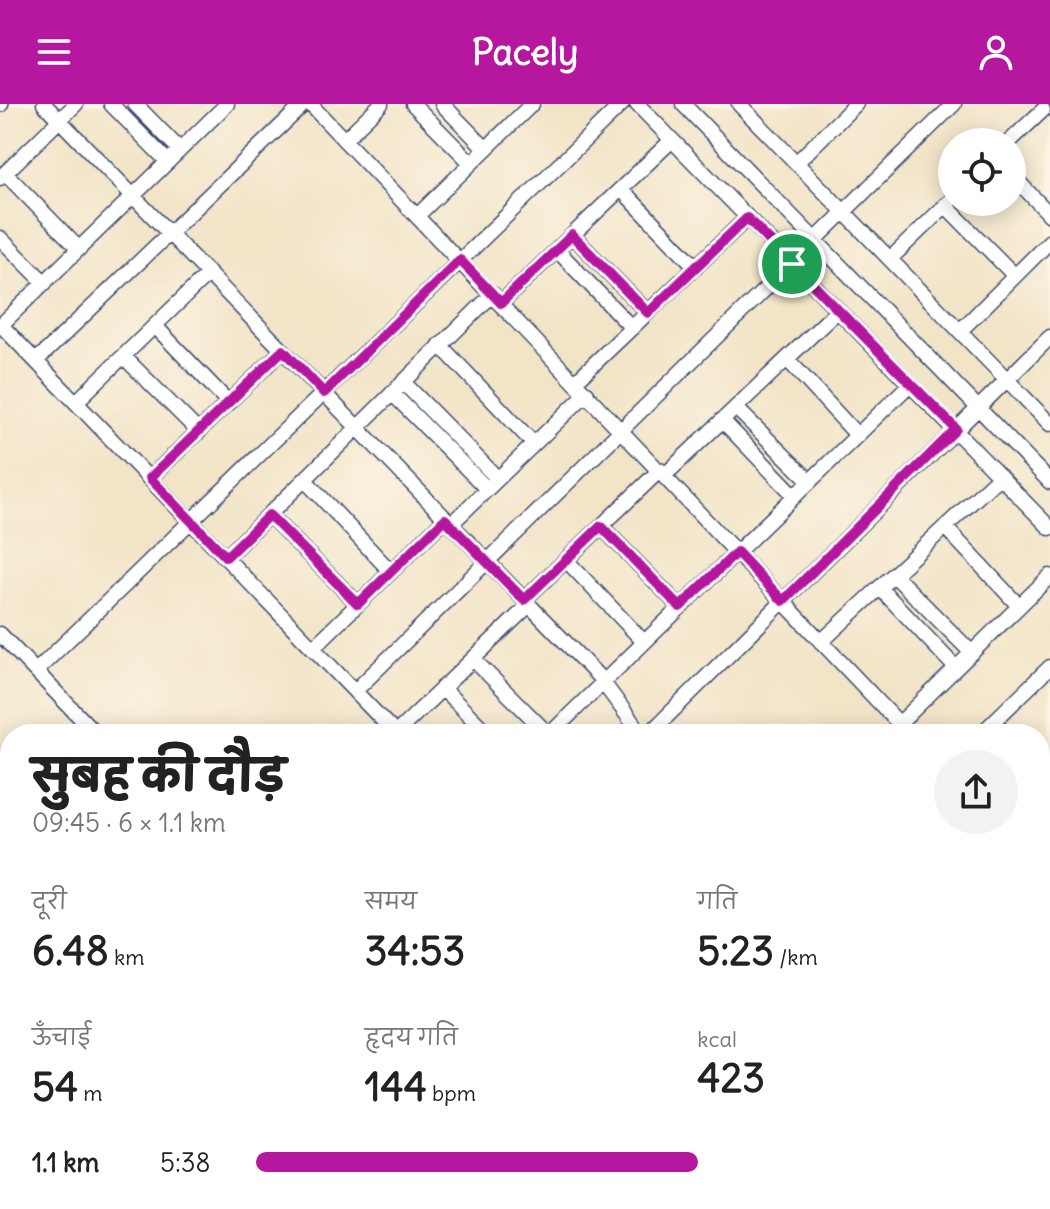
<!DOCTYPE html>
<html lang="hi">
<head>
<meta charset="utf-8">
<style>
	body { margin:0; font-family:Delius,"Playpen Sans Deva",sans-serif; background:#f2f2f2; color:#222; height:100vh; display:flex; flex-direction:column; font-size:30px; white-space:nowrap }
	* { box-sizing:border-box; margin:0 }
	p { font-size:26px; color:#767676 }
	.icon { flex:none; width:44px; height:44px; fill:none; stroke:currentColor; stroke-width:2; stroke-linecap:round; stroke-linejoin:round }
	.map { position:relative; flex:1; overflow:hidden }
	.side { position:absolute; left:0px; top:620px; width:1050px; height:486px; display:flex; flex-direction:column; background:#fff; border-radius:32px 32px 0 0; box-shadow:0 4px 20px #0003 }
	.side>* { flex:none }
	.tools { position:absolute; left:938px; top:24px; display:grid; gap:16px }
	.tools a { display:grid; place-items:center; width:88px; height:88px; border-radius:50%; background:#fff; box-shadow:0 4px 20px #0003; font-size:40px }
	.pin { position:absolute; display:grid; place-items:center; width:68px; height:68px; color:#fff; margin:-34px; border:4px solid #fff; border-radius:50%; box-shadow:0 2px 8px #0007 }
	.round { display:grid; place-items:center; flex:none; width:84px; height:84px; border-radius:42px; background:#f2f2f2 }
	.summary { display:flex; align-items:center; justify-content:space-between; height:136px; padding:0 32px }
	h1 { font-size:44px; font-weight:800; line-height:60px }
	.metrics { display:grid; grid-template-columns:repeat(3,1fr); gap:12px; height:136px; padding:8px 32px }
	.metrics div { display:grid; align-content:center }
	.metrics b { font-size:40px; font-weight:800 }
	.metrics small { font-size:22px; font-weight:400 }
	.metrics p { font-size:22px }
	ul { padding:0 32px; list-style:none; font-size:26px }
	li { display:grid; grid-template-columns:128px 96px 1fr; align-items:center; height:60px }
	li i { height:20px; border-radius:10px; background:#b5179e }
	header { display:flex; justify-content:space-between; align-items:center; height:104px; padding:0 32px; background:#b5179e; color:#fff; font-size:36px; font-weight:800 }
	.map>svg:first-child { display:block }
</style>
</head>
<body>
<header><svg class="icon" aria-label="menu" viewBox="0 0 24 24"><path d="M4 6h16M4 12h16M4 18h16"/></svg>Pacely<svg class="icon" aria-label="person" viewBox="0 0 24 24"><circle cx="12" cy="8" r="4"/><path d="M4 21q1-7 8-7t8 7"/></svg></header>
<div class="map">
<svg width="1050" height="1105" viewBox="0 0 1050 1105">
	<rect width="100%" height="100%" fill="#fcf5e5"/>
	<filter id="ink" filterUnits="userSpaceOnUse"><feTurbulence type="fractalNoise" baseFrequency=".0125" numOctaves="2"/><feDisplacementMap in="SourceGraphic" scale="16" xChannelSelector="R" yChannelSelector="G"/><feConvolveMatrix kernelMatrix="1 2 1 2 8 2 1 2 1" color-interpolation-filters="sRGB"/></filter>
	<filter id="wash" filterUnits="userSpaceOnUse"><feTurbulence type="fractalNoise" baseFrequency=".006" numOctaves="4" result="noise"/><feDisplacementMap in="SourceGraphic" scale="32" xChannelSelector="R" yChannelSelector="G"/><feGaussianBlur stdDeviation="1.8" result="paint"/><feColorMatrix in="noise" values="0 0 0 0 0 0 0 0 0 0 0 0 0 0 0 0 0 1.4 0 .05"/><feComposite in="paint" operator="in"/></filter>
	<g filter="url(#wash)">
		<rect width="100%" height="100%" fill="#f2e4c7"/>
	</g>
	<g filter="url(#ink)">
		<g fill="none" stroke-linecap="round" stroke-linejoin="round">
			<defs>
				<path id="minor" d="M44 0 599 573 641 630
					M111 0 168 58
					M135 0 180 46
					M310 0 909 630
					M413 0 471 59
					M442 0 486 45
					M637 0 1050 424
					M683 0 1050 378
					M739 0 1050 320
					M0 1 1 0
					M344 36 381 0
					M1009 38 1043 6
					M796 59 856 0
					M5 69 79 145
					M1012 71 1050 111
					M0 74 76 0
					M621 85 696 163
					M945 101 1015 172
					M417 112 532 0
					M572 131 648 209
					M0 134 45 179
					M557 146 632 224
					M890 155 950 97
					M501 199 672 36
					M0 220 396 630
					M1 221 227 0
					M155 222 229 299
					M960 227 1050 137
					M440 241 534 340
					M123 252 199 328
					M787 255 857 331
					M36 257 304 0
					M576 277 747 114
					M403 278 498 375
					M392 289 487 385
					M76 298 209 169
					M736 304 810 377
					M722 316 795 392
					M665 371 837 207
					M150 374 283 246
					M305 376 391 468
					M269 411 358 500
					M451 420 587 289
					M601 422 680 503
					M945 423 1019 502
					M226 453 493 190
					M566 456 644 538
					M894 471 972 549
					M880 484 956 564
					M524 496 660 366
					M0 530 96 630
					M821 538 1000 372
					M313 544 445 415
					M473 555 548 630
					M36 567 622 0
					M442 584 488 630
					M355 587 954 0
					M899 620 1050 472
					M396 629 529 501
					M550 630 909 281
					M649 630 1050 233
					M981 630 1050 563
					M0 727 10 735
					M0 785 10 793
					M0 958 10 945
					M1040 974 1050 962
					M0 1011 10 1019
					M110 1096 122 1105
					M296 1096 308 1105
					M391 1096 402 1105
					M466 1096 477 1105
					M882 1097 884 1105
					M71 1105 78 1096
					M254 1105 260 1096
					M652 1105 655 1096
					M762 1105 763 1096"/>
			</defs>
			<!-- minor casing -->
			<use href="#minor" stroke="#3b4a6e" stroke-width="17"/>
			<!-- minor -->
			<use href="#minor" stroke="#fff" stroke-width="14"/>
			<!-- rail -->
			<path stroke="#1b2f5e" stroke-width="4" d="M0 758 10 766
				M428 1096 439 1105"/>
		</g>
	</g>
	<g fill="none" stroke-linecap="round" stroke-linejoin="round" filter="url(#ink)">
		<defs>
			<path id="route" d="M747 114 956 325 783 497 737 448 680 503 601 422 524 496 445 415 358 500 269 411 226 453 150 374 283 246 324 289 460 156 501 199 572 131 648 209Z"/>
		</defs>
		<!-- route casing -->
		<use href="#route" stroke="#fff" stroke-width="16"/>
		<!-- route -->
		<use href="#route" stroke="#b5179e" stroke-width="10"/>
	</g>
</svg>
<div class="tools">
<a><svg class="icon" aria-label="locate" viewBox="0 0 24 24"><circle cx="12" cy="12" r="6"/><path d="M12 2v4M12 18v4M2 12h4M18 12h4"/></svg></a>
</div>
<div class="pin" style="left:792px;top:160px;background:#1e9e55"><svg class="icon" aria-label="arrive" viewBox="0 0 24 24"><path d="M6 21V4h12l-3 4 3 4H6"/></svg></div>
<section class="side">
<div class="summary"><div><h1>सुबह की दौड़</h1><p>09:45 · 6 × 1.1 km</p></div><a class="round"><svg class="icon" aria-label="share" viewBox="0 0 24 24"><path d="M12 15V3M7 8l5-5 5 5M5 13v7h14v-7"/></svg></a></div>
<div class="metrics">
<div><p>दूरी</p><b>6.48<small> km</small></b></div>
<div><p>समय</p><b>34:53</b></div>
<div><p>गति</p><b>5:23<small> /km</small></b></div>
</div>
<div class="metrics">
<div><p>ऊँचाई</p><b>54<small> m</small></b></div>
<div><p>हृदय गति</p><b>144<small> bpm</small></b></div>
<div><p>kcal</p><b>423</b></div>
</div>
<ul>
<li><b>1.1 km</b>5:38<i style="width:58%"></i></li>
</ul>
</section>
</div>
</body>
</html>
